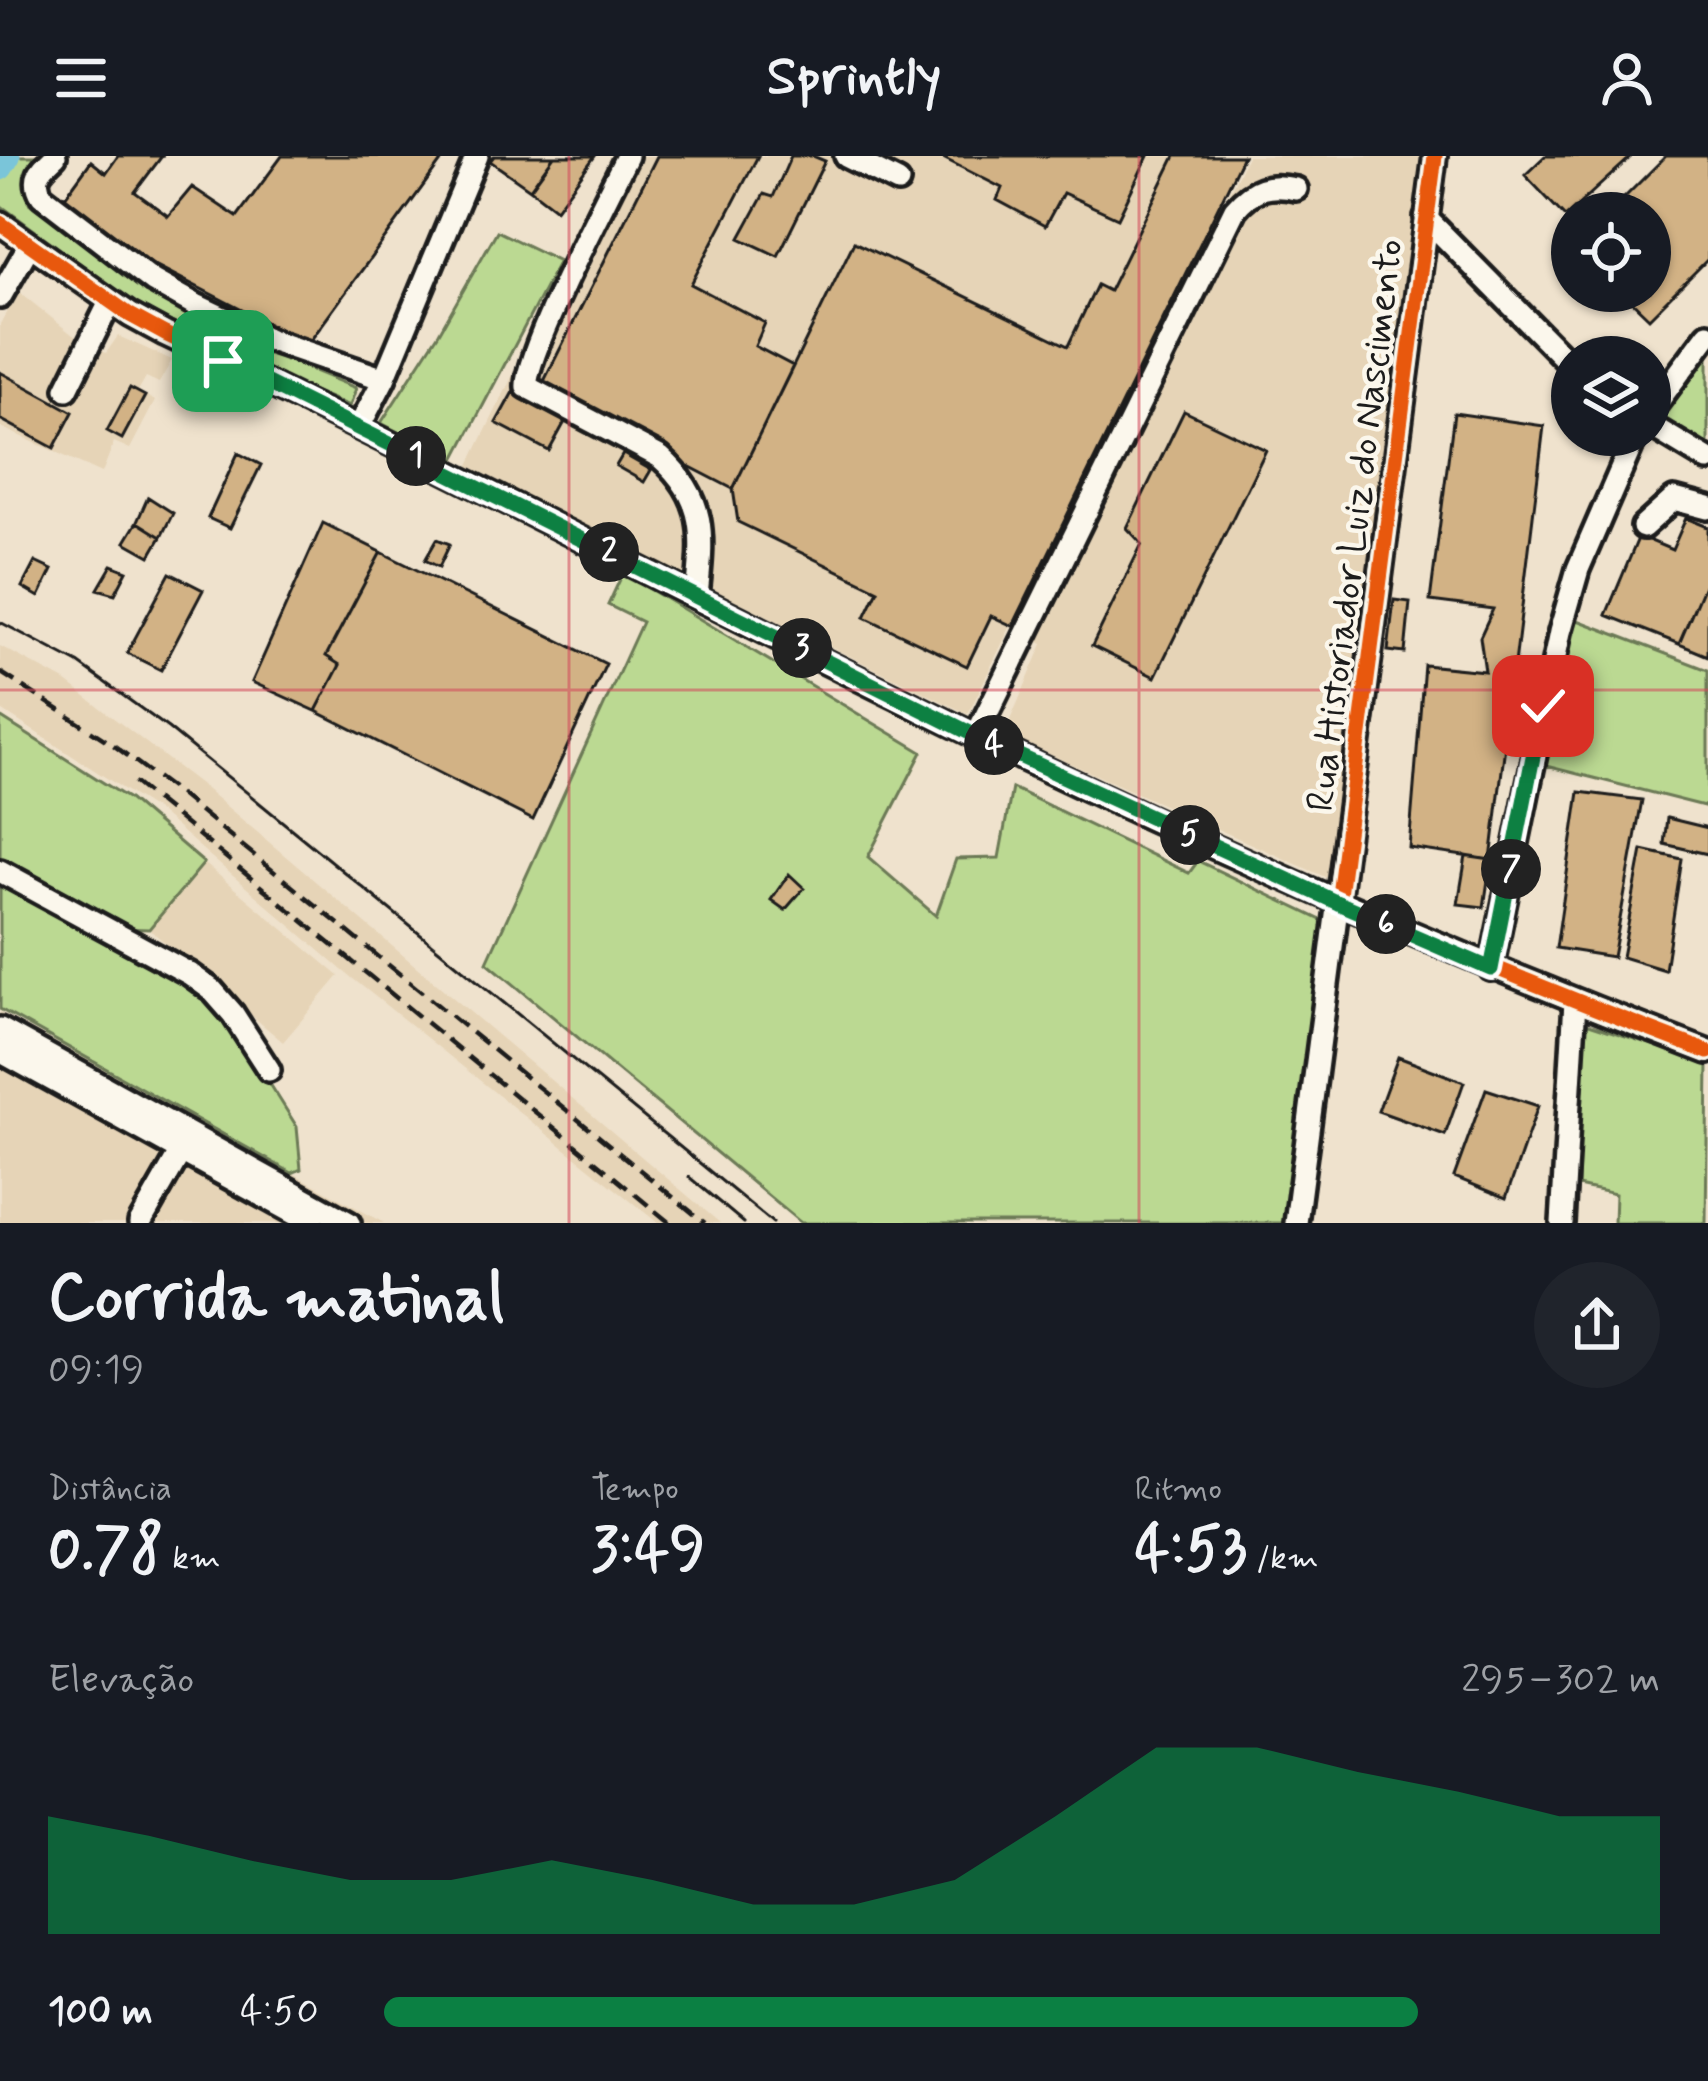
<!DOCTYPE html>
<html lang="pt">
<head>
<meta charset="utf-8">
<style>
	body { margin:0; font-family:Mynerve,sans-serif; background:#20242c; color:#f1f3f6; height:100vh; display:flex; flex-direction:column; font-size:45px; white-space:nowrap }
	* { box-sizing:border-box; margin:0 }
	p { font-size:39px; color:#9ea1a6 }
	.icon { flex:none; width:66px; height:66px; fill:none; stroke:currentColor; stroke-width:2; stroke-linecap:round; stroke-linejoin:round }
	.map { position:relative; height:1067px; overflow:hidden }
	.drawer { display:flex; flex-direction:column; background:#171b24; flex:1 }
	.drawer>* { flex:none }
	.tools { position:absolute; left:1551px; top:36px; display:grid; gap:24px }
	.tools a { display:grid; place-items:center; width:120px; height:120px; border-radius:50%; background:#171b24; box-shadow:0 3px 9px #0004; font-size:60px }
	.pin { position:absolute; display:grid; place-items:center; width:102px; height:102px; color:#fff; margin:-51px; border-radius:24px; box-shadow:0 6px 18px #0006 }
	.km { position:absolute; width:60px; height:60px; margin:-30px; border-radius:50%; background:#222; color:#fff; font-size:33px; line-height:60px; text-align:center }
	.round { display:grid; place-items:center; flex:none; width:126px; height:126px; border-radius:63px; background:#20242c }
	.overview { display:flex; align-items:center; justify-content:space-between; height:204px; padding:0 48px }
	h1 { font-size:66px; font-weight:700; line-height:90px }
	.stats { display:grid; grid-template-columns:repeat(3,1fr); gap:18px; height:204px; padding:12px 48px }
	.stats div { display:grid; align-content:center }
	.stats b { font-size:60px; font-weight:700 }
	.stats small { font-size:33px; font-weight:400 }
	.stats p { font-size:33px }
	.chart { height:336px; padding:24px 48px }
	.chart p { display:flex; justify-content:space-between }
	.chart svg { width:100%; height:216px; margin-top:12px; fill:#0b8043; opacity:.7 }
	ul { padding:0 48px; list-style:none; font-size:39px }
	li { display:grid; grid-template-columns:192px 144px 1fr; align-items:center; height:90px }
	li i { height:30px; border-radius:15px; background:#0b8043 }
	header { display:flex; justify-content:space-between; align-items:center; height:156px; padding:0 48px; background:#171b24; font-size:54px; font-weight:700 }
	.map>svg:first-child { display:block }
</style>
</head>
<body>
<header><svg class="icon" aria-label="menu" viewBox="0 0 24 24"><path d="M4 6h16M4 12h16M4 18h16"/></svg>Sprintly<svg class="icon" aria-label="person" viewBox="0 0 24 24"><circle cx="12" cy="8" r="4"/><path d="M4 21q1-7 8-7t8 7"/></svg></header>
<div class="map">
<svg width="1708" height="1067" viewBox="0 0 1708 1067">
	<rect width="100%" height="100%" fill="#efe2cd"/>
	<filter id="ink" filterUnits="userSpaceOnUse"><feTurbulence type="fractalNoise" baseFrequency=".00833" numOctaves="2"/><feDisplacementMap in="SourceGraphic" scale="24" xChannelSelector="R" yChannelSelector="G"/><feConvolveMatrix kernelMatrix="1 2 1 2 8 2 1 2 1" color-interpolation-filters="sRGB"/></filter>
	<g filter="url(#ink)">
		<!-- built -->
		<path fill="#e6d4b7" d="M620 0H1239L968 558 467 313Z
			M1247 0H1427L1341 728 1004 578 1043 488 1019 475Z
			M18 135 73 179 106 197 118 180 172 204 159 227 146 221 138 235 155 245 130 293 114 286 102 317 0 271V168Z
			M0 490 65 525 200 628 720 1067H658L342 814 159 656 0 553Z
			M204 707 339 820 283 886 149 773Z
			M0 856 384 1067H0Z"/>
		<!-- green -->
		<path fill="#bbd992" stroke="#6c7a57" stroke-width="3" d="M0 0H49L30 19 29 47C67 74 105 103 144 129 209 173 284 203 356 232L350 250 271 218 133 146 0 49Z
			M497 75 559 105 454 305 381 267 439 177Z
			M1708 184V293L1653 258Z
			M623 417 922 596 868 701 936 760 956 703 999 702 1012 632 1189 717 1198 705 1327 767 1295 1067H801L487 806 642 466 608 449Z
			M1575 463 1708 514V651L1542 609Z
			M0 561 129 643 204 707 149 773 116 772 0 708Z
			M0 726 183 823 228 861 297 971 301 1013 292 1017 0 853Z
			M1583 866 1708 907 1706 1067H1614L1615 1038 1578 1030Z"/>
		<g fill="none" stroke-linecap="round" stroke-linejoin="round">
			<!-- river -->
			<path stroke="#7ac5d9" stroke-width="27" d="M0 11 7 0"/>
		</g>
		<!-- building -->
		<path fill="#d2b285" stroke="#1c1c1c" stroke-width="3" d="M118 0H162L135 36 168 60 192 31 237 61 282 0H445L308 188 151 107 62 45 91 5 106 17Z
			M494 0H554L530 33 490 5Z
			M554 0H595L556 53 530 33Z
			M657 0H758L691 128 765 167 755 190 793 210 733 333 540 233Z
			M791 0H813L825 5 778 100 740 82 764 38 773 41Z
			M939 0H1148L1118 62 1063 37 1045 70 997 44 1002 32Z
			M1175 0H1243L1013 470 991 460 967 510 865 461 878 434 738 366 733 333 854 86 1068 190 1097 129 1109 135Z
			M1545 0H1632L1565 61 1525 19Z
			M1666 0H1708V103L1649 162 1621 135H1650V57H1609Z
			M0 216 73 256 54 292 0 263Z
			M130 232 145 240 122 283 107 275Z
			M513 236 566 264 549 295 496 267Z
			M1184 255 1266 294 1155 521 1092 490 1142 388 1127 372Z
			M1454 257 1544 270 1491 704 1409 692 1424 509 1485 515 1480 481 1493 453 1430 445Z
			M238 297 261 309 230 372 208 362Z
			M623 298 651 314 644 326 616 310Z
			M148 341 173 357 161 381 137 366Z
			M1686 362 1708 371V420L1679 488 1606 459 1639 380 1672 394Z
			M137 366 161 381 150 400 125 386Z
			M323 367 381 396 326 500 340 509 316 555 252 526Z
			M437 383 450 388 439 411 425 404Z
			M381 396 606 508 533 664 316 555 340 509 326 500Z
			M35 406 52 414 39 441 22 431Z
			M112 409 127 415 115 438 98 433Z
			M170 417 203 434 161 514 127 497Z
			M1708 420V500L1679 488Z
			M1394 444 1410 446 1405 497 1388 495Z
			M1579 636 1642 644 1613 801 1556 792Z
			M1667 662 1708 672V698L1664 688Z
			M1642 694 1682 703 1665 814 1622 801Z
			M1466 700 1491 704 1484 751 1458 748Z
			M789 718 804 732 785 754 771 744Z
			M1398 901 1464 926 1445 979 1378 955Z
			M1486 933 1538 950 1506 1042 1454 1021Z"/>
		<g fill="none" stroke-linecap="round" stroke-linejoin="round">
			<defs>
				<path id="minor" d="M55 0C41 13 31 22 42 40L153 125 196 149 270 184 384 223 477 0
					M627 0C609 38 523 201 527 231L660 301C708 343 703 382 697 440
					M846 0 898 26
					M1426 62 1572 210
					M0 67 130 159 165 178C438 307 705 449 976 580 1216 696 1459 801 1708 896
					M0 141 30 88
					M67 233 110 146
					M1650 256 1708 178
					M1650 269 1708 304
					M359 271 384 223
					M1643 371 1674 343 1708 352
					M976 580 1235 53C1253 32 1268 27 1296 33
					M0 715 190 818 212 834 233 858 269 914
					M1491 813 1560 476 1578 413 1636 279
					M0 873 349 1067
					M0 895 181 995
					M140 1067 181 995 312 1067
					M1296 1067 1435 0
					M1562 1067 1575 845"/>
			</defs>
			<!-- minor casing -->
			<use href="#minor" stroke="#1c1c1c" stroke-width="30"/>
			<!-- minor -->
			<use href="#minor" stroke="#fbf7ec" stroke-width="21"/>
			<!-- tram -->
			<path stroke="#1c1c1c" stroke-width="3" d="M0 466 78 507 168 572 773 1067
				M689 1021 744 1067"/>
			<!-- rail -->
			<path stroke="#1c1c1c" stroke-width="4.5" stroke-dasharray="18 9" stroke-linecap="butt" d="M0 516 112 588 179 638 705 1067
				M134 626 670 1067"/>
			<defs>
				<path id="cycleway" d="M0 67 130 159 165 178C438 307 705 449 976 580 1216 696 1459 801 1708 896
					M1338 747 1435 0"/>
			</defs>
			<!-- cycleway casing -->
			<use href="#cycleway" stroke="#fbf7ec" stroke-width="22"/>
			<!-- cycleway -->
			<use href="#cycleway" stroke="#e8590c" stroke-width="15"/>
		</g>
	</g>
	<g fill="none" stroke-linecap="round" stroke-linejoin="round" filter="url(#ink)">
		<defs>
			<path id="route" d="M223 205 976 580 1338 747 1491 813 1543 550"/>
		</defs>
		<!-- route casing -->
		<use href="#route" stroke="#fff" stroke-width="24"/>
		<!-- route -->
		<use href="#route" stroke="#0b8043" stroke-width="15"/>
	</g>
	<!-- grid -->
	<path fill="none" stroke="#d1495b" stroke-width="3" stroke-opacity="0.55" d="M569 0V1067M1139 0V1067M0 534H1708"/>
	<g text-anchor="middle" stroke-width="9" stroke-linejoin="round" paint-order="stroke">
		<!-- street labels -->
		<g font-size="39" fill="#1c1c1c" stroke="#fbf7ec">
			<text transform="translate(1353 369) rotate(-83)" y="14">Rua Historiador Luiz do Nascimento</text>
		</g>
	</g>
</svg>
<div class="tools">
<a><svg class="icon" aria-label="locate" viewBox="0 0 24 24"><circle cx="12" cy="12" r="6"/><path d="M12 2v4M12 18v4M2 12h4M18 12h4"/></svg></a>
<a><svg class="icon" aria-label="layers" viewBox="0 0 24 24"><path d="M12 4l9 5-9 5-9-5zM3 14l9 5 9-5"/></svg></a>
</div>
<div class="pin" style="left:223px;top:205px;background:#1e9e55"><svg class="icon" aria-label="arrive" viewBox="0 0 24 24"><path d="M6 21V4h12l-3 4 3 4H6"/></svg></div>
<div class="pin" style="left:1543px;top:550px;background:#d93025"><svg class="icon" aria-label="check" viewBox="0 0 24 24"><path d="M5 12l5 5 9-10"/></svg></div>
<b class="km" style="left:416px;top:300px">1</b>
<b class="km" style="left:609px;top:396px">2</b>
<b class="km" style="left:802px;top:492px">3</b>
<b class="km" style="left:994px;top:589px">4</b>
<b class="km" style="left:1190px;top:679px">5</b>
<b class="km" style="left:1386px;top:768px">6</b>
<b class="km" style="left:1511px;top:713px">7</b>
</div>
<section class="drawer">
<div class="overview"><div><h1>Corrida matinal</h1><p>09:19</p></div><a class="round"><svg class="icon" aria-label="share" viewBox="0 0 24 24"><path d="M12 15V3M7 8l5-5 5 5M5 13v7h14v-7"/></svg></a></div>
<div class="stats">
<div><p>Distância</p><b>0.78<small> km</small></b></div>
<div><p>Tempo</p><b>3:49</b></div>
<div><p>Ritmo</p><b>4:53<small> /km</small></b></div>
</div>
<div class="chart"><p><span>Elevação</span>295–302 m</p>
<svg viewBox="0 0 160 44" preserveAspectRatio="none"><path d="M0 44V20L10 24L20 29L30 33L40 33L50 29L60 33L70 38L80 38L90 33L100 20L110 6L120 6L130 11L140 15L150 20L160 20V44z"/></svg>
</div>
<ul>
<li><b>100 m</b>4:50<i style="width:81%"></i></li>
</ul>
</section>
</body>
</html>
